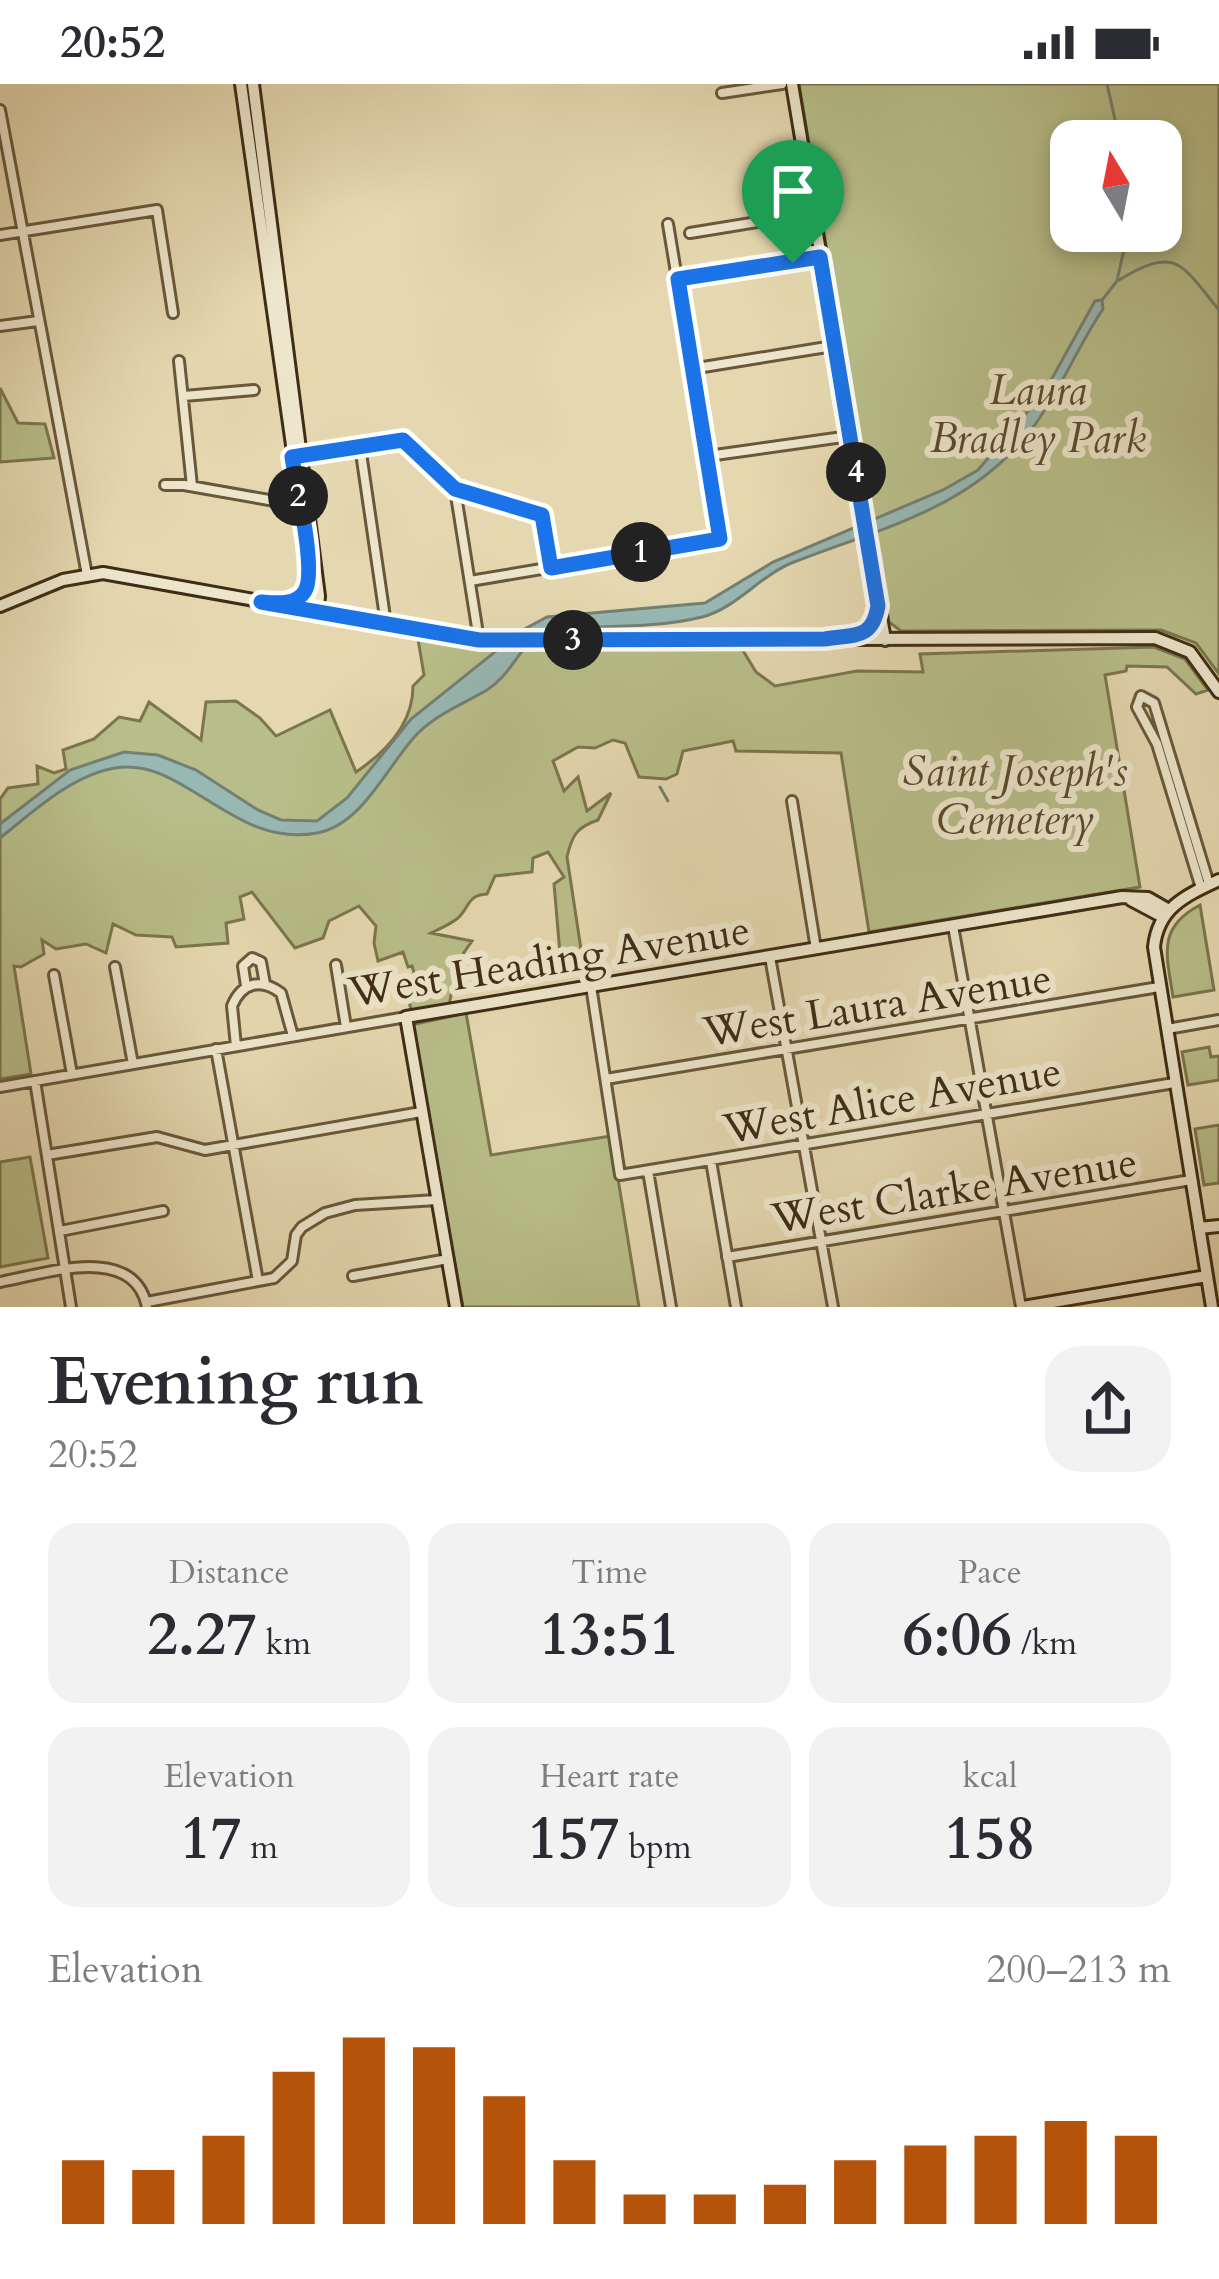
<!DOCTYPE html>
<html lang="en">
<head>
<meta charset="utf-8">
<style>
	body { margin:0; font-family:Cardo,serif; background:#f2f2f3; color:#2b2b33; height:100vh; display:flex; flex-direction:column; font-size:45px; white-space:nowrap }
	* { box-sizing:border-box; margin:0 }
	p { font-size:39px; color:#7c7c81 }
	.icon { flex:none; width:66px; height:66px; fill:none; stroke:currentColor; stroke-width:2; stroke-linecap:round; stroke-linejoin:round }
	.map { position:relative; height:1223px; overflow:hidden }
	.sheet { display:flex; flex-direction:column; background:#fff; flex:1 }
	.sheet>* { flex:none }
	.needle { width:78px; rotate:350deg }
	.fabs { position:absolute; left:1050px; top:36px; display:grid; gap:24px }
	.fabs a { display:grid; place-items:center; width:132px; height:132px; border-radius:24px; background:#fff; box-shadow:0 6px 18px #0003; font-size:60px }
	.pin { position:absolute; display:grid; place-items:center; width:102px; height:102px; color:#fff; margin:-123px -51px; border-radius:50% 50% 50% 0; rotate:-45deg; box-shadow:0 0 12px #0007 }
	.pin .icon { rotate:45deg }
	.km { position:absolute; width:60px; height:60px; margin:-30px; border-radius:50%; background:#222; color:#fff; font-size:33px; line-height:60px; text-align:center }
	.round { display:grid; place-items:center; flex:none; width:126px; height:126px; border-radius:36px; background:#f2f2f3 }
	.overview { display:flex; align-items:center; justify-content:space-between; height:204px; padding:0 48px }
	h1 { font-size:66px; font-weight:700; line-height:90px }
	.metrics { display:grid; grid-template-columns:repeat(3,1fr); gap:18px; height:204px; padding:12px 48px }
	.metrics div { display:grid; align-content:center; border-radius:30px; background:#f2f2f3; text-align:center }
	.metrics b { font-size:60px; font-weight:700 }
	.metrics small { font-size:33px; font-weight:400 }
	.metrics p { font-size:33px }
	.chart { height:336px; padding:24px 48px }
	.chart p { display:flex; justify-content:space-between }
	.chart svg { width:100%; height:216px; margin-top:12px; stroke:#b45309; stroke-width:6 }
	.status { display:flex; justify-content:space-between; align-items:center; height:84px; padding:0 60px; background:#fff; direction:ltr }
	.status svg { height:33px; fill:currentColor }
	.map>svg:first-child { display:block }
</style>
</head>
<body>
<div class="status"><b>20:52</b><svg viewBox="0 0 49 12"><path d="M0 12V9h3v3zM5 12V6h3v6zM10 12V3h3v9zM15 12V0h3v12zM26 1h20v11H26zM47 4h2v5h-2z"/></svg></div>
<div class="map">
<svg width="1219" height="1223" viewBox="0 0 1219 1223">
	<rect width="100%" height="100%" fill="#e5d8b0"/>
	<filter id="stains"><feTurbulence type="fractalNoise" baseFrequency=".00167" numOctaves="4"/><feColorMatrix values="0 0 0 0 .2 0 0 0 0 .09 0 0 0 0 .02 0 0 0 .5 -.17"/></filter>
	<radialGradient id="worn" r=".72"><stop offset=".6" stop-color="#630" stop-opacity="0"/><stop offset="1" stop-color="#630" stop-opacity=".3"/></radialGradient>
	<!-- green -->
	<path fill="#b8be89" stroke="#7b764e" stroke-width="3" fill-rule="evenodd" d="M799 0H1219V590L1196 559 1161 546 901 547 889 538ZM1071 57H1161V147H1071Z
		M0 304 18 339 45 340 54 374 0 378Z
		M418 555 540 566 742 565 756 588 775 602 857 587 923 588 920 570 1154 563 1185 575 1208 606 1196 610 1167 583 1127 582 1126 587 1105 591 1140 803 869 848 841 669 736 667 733 657 683 667 677 690 666 695 639 693 625 659 613 656 595 664 578 663 553 677 564 707 578 693 587 727 611 709 598 736C577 743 572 751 567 773L584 885 566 892 561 881 554 800 564 793 548 768 533 774 532 788 495 792 487 810C467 811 470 823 458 834 451 840 439 845 431 849L472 857 458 877 449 921 411 926 405 897 416 895 412 882 408 883 403 868 378 877 374 859 376 842 359 822 329 837 323 854 295 864 252 808 240 813 244 835 226 839 228 859 176 863 172 853 136 851 113 840 106 869 86 860 56 865 42 856 44 870 21 883 14 882 31 990 0 995V715L8 704 38 700 37 682 54 689 66 685 63 666 94 655 119 633 140 637 149 618 201 656 206 618 236 617 260 634 276 652 330 626 356 688C386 668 413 641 413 602L424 591Z
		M1200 821 1214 906 1173 913C1167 872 1156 844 1200 821Z
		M466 929 491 1071 611 1052 639 1223H463L411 941Z
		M1209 963 1211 973 1219 972V996L1188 1001 1182 968Z
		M1219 1041V1099L1204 1101 1195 1045Z
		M30 1073 48 1174 0 1183V1078Z"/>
	<!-- water -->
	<path fill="#98b8b4" stroke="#748074" stroke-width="3" d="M1102 216 1103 225C1078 262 1061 305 1034 342 974 424 884 443 794 478 760 491 737 524 702 533 670 541 635 542 602 543 582 544 558 539 540 550 518 564 512 590 487 606 463 620 439 629 418 649 388 680 363 741 317 749 233 765 184 672 115 684 72 691 33 728 0 754V740L70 686 124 668 158 671 196 686 258 726 281 736 317 737 347 714 411 635 521 547 547 533 705 519 773 478 943 406 978 386 1045 307 1095 217Z"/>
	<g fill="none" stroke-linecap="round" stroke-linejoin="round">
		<!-- stream -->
		<path stroke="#748074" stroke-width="3" d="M1107 0 1116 40 1125 57
			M1119 196C1177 161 1181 180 1219 226
			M1102 216 1117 197 1128 147
			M660 703 668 717"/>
		<defs>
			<path id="street" d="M722 9 782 0
				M0 26 87 491
				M690 149 812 129
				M0 151 157 126 173 229
				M679 195 820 173
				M0 242 38 237
				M179 277 192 402
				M691 285 833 262
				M184 312 254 306
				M360 362 386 540
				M300 372 403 356 455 405 479 556
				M708 372 850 352
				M165 401H184L286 419 301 416
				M455 405 542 431 551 484
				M470 497 720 455 668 140
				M792 717 816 865
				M1201 804 1157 660 1137 623 1141 612 1154 619 1209 800
				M953 842 1021 1223
				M770 873 833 1223
				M336 881 346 943
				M115 883 133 980
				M54 891 72 990
				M246 902 243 882 252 874 261 878 265 900
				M591 902 620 1091 1174 999
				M1167 945 1219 936
				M236 962 232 922C242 898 261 894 281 909L293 952
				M216 965 258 1197
				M606 995 1159 903
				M35 997 71 1223
				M0 1003 406 933
				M47 1071 157 1053 205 1066 421 1028
				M711 1077 736 1223
				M648 1087 671 1223
				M60 1147 163 1127
				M727 1173 1191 1096
				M353 1192 448 1175
				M0 1198C45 1190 134 1158 147 1223
				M147 1218 274 1194 292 1177 296 1151 302 1143 325 1129 355 1121 437 1116"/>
			<path id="secondary" d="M241 0 305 453
				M253 0 319 512 318 524 311 527
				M792 0 885 556
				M282 519C317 512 307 482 306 454
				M0 522 63 496 103 489 479 556 1155 554 1190 568 1219 608
				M852 551C869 548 875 542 878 525
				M1131 816 1163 833
				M1199 1144 1219 1142
				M456 1223 406 933 1122 813 1148 814 1169 826
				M1023 1223 1207 1192
				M1212 1223 1154 863C1158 823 1187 811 1219 796"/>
		</defs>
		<!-- street casing -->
		<use href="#street" stroke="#68583b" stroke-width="14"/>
		<!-- secondary casing -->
		<use href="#secondary" stroke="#3e2d14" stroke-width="16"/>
		<!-- street -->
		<use href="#street" stroke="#eee6cc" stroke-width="8"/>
		<!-- secondary -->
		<use href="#secondary" stroke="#eee6cc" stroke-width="10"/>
	</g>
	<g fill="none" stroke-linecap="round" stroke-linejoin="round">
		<defs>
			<path id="route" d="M820 173 878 522C872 556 855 550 825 555L479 556 261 518C275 519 296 522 305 507 317 487 296 399 292 373L403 356 455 405 542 431 551 484 720 455 678 195Z"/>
		</defs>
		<!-- route casing -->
		<use href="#route" stroke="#fff" stroke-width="24"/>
		<!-- route -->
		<use href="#route" stroke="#1a73e8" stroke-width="15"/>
	</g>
	<g text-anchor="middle" stroke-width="12" stroke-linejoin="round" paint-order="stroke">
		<!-- park labels -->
		<g font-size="42" font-style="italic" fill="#564a2b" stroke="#eee6cc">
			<text x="1038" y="320">Laura<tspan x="1038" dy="48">Bradley Park</tspan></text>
			<text x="1015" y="701">Saint Joseph's<tspan x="1015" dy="48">Cemetery</tspan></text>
		</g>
		<!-- street labels -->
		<g font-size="42" fill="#3e2d14" stroke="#eee6cc">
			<text transform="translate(549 876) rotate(-9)" y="15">West Heading Avenue</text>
			<text transform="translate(877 920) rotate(-9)" y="15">West Laura Avenue</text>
			<text transform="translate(892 1015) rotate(-10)" y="15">West Alice Avenue</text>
			<text transform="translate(954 1105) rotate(-9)" y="15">West Clarke Avenue</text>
		</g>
	</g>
	<rect width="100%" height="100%" filter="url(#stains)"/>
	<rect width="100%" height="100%" fill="url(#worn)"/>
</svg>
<div class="fabs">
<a><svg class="needle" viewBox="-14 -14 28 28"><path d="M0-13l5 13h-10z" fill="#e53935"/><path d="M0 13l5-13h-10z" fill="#7c7c81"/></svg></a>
</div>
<div class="pin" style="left:793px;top:179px;background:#1e9e55"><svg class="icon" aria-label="arrive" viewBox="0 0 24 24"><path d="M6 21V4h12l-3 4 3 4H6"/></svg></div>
<b class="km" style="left:641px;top:468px">1</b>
<b class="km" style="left:298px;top:412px">2</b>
<b class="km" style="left:573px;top:556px">3</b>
<b class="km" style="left:856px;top:388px">4</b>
</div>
<section class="sheet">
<div class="overview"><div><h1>Evening run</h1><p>20:52</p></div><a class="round"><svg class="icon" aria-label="share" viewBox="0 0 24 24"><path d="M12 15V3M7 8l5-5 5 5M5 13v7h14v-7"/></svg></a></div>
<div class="metrics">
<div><p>Distance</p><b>2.27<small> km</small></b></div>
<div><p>Time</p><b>13:51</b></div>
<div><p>Pace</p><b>6:06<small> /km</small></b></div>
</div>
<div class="metrics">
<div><p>Elevation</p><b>17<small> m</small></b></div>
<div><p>Heart rate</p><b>157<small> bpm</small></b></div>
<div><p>kcal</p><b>158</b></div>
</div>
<div class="chart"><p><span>Elevation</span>200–213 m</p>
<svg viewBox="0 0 160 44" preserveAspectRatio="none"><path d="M5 44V31M15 44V33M25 44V26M35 44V13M45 44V6M55 44V8M65 44V18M75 44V31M85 44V38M95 44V38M105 44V36M115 44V31M125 44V28M135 44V26M145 44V23M155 44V26"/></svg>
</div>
</section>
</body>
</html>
